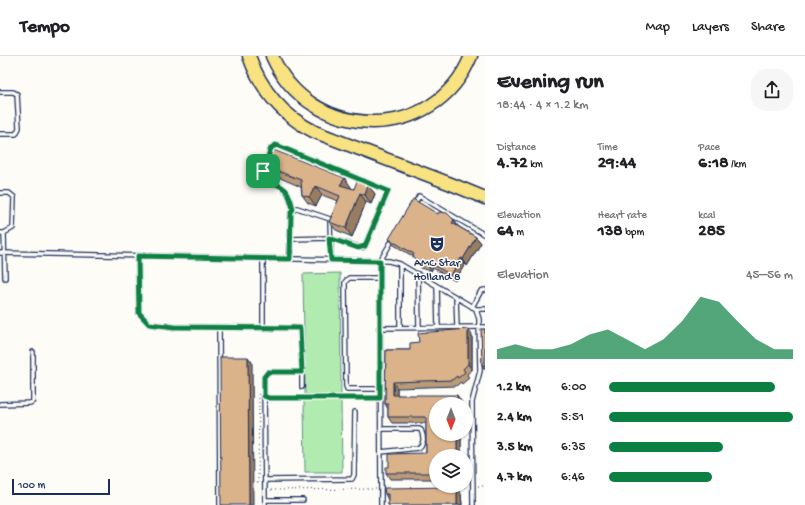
<!DOCTYPE html>
<html lang="en">
<head>
<meta charset="utf-8">
<style>
	body { margin:0; font-family:"Gochi Hand",sans-serif; background:#f6f6f6; color:#202124; height:100vh; display:flex; flex-direction:column; font-size:15px; white-space:nowrap }
	* { box-sizing:border-box; margin:0 }
	p { font-size:13px; color:#757577 }
	.icon { flex:none; width:22px; height:22px; fill:none; stroke:currentColor; stroke-width:2; stroke-linecap:round; stroke-linejoin:round }
	.map { position:relative; flex:1; overflow:hidden }
	.drawer { display:flex; flex-direction:column; background:#fff; width:320px }
	.drawer>* { flex:none }
	.needle { width:26px; rotate:180deg }
	.buttons { position:absolute; left:429px; top:341px; display:grid; gap:8px }
	.buttons a { display:grid; place-items:center; width:44px; height:44px; border-radius:50%; background:#fff; box-shadow:0 1px 3px #0004; font-size:20px }
	.scale { position:absolute; left:12px; bottom:10px; width:98px; box-sizing:border-box; padding-left:4px; border:2px solid #1b2f5e; border-top:0; font-size:11px; line-height:14px; white-space:nowrap; color:#1b2f5e; -webkit-text-stroke:3px #fdfcf7; paint-order:stroke }
	.pin { position:absolute; display:grid; place-items:center; width:34px; height:34px; color:#fff; margin:-17px; border-radius:8px; box-shadow:0 2px 6px #0006 }
	.round { display:grid; place-items:center; flex:none; width:42px; height:42px; border-radius:16px; background:#f6f6f6 }
	.overview { display:flex; align-items:center; justify-content:space-between; height:68px; padding:0 12px }
	h1 { font-size:22px; font-weight:700; line-height:30px }
	.metrics { display:grid; grid-template-columns:repeat(3,1fr); gap:6px; height:68px; padding:4px 12px }
	.metrics div { display:grid; align-content:center }
	.metrics b { font-size:17px; font-weight:700 }
	.metrics small { font-size:11px; font-weight:400 }
	.metrics p { font-size:11px }
	.chart { height:112px; padding:8px 12px }
	.chart p { display:flex; justify-content:space-between }
	.chart svg { width:100%; height:72px; margin-top:4px; fill:#0b8043; opacity:.7 }
	ul { padding:0 12px; list-style:none; font-size:13px }
	li { display:grid; grid-template-columns:64px 48px 1fr; align-items:center; height:30px }
	li i { height:10px; border-radius:5px; background:#0b8043 }
	header { display:flex; align-items:center; gap:24px; box-sizing:border-box; height:56px; padding:0 20px; background:#fff; border-bottom:1px solid #e0e0e0 }
	header strong { font-size:19px }
	nav { display:flex; gap:22px; margin-inline-start:auto; font-size:14px }
	main { display:flex; flex:1; min-height:0 }
	.map>svg:first-child { display:block }
</style>
</head>
<body>
<header>
<strong>Tempo</strong>
<nav><a>Map</a><a>Layers</a><a>Share</a></nav>
</header>
<main>
<div class="map">
<svg width="485" height="449" viewBox="0 0 485 449">
	<rect width="100%" height="100%" fill="#fdfcf7"/>
	<filter id="ink" filterUnits="userSpaceOnUse"><feTurbulence type="fractalNoise" baseFrequency=".025" numOctaves="2"/><feDisplacementMap in="SourceGraphic" scale="8" xChannelSelector="R" yChannelSelector="G"/><feConvolveMatrix kernelMatrix="1 2 1 2 8 2 1 2 1" color-interpolation-filters="sRGB"/></filter>
	<g filter="url(#ink)">
		<!-- green -->
		<path fill="#b1ebb0" stroke="#668d87" d="M340 217 341 339H305L303 218Z
			M304 344H341L342 416H305Z"/>
		<g fill="none" stroke-linecap="round" stroke-linejoin="round">
			<defs>
				<path id="service" d="M0 36H13L17 38 19 72 16 78H0
					M268 101 271 92 276 89 388 135 365 190 362 192 329 182 290 183
					M266 107 262 120C281 135 286 124 293 153
					M0 137H9L14 141 13 172 4 177H0
					M414 149 419 140 485 179
					M4 177 5 222
					M0 197 389 205 400 208 476 253 479 263 480 315 472 346 473 449
					M138 200 139 257 149 268 175 271H219L220 449
					M290 203 291 156 297 152 330 163 331 204
					M263 204V272H300L302 316H268L264 321 265 449
					M418 218 419 272
					M380 222H349L345 226 346 330 347 333H380
					M437 230 438 272
					M456 241 457 271
					M472 251 481 235 485 234
					M476 253H485
					M219 271 263 272
					M379 272 485 271
					M400 272V208
					M302 316V331
					M0 348 30 347 33 345V296
					M381 373H419L421 374C424 381 425 388 418 392L381 396
					M265 424 352 423 354 419 355 356
					M265 444H303
					M381 449 380 205 393 183"/>
				<path id="motorway" d="M249 0C261 34 283 60 315 76L451 128 485 142
					M272 0C310 87 435 89 471 0"/>
			</defs>
			<!-- service casing -->
			<use href="#service" stroke="#1b2f5e" stroke-width="6"/>
			<!-- motorway casing -->
			<use href="#motorway" stroke="#1b2f5e" stroke-width="15"/>
			<!-- path -->
			<path stroke="#1b2f5e" stroke-width="1" stroke-dasharray="1 3" stroke-linecap="butt" d="M259 338 258 427 260 428
				M269 342H376
				M478 430H485
				M271 434 376 433
				M457 434 460 431H468"/>
			<!-- service -->
			<use href="#service" stroke="#fdfcf7" stroke-width="3.5"/>
			<!-- motorway -->
			<use href="#motorway" stroke="#f8e281" stroke-width="12"/>
		</g>
		<!-- wall -->
		<path fill="#bb9a78" stroke="#1b2f5e" d="M264 105 351 131V132L354 133 368 129 375 138 371 148 366 146 352 181 336 174 329 166 338 145 322 139 316 150 308 147 302 139 301 131 271 118 265 110 266 107Z
			M438 158 476 181 481 187 467 210 465 208 455 225 433 212 431 215 421 212 414 201 394 189 389 183Z
			M485 273V314L482 309Z
			M472 279V314L467 318 469 322 462 328 461 326 456 330 397 332V339L461 345V400H436V423H390L386 417 389 411 426 397V367H392L388 361V353L385 348 386 294H410L419 286Z
			M385 438H461L462 449H388V444Z"/>
		<!-- shaded-wall -->
		<path fill="#997d61" stroke="#1b2f5e" d="M345 122 351 131 346 138 340 129Z
			M368 129 375 138 371 148 365 139Z
			M316 130 322 139 316 150 309 141Z
			M360 137 366 146 352 181 346 172Z
			M454 164 458 170 452 167Z
			M476 181 481 187 467 210 463 203Z
			M461 202 465 208 455 225 451 219Z
			M428 206 433 212 431 215 427 208Z
			M468 273 472 279V314L468 308Z
			M248 301 252 306 253 449H249Z
			M393 326 397 332V345L393 339Z
			M457 339 461 345V348H457Z
			M457 378H461V400H457Z
			M457 431 461 438 462 449H457Z"/>
		<!-- building -->
		<path fill="#dab38b" stroke="#1b2f5e" d="M271 93 345 122 340 129 354 133 357 125 368 129 365 139 360 137 346 172 329 166 340 140 316 130 309 141 302 139 301 124 265 110 266 106 264 105 267 96 270 97Z
			M413 143 438 158 439 156 447 157 454 164 452 167 476 181 463 203 461 202 451 219 428 206 427 208 417 206 413 200 414 198 389 183Z
			M468 273V308L463 313 465 316 458 322 457 320 452 324 393 326V339H457V348H436V378H457V400H436V417H386V411H389V398L426 397V361H388V348H385L386 294H410V287L419 286 418 277Z
			M481 273H485V309H482Z
			M220 301H248L249 449H221Z
			M457 431V449H388V438H385L384 432Z"/>
	</g>
	<g fill="none" stroke-linecap="round" stroke-linejoin="round" filter="url(#ink)">
		<defs>
			<path id="route" d="M276 89 388 135 365 190 358 192 329 182 331 204 380 205V342H269L264 340V321L268 316H302L300 272 175 271 149 268 139 257 138 200 290 203 291 156 293 153C286 124 282 135 262 120L271 92Z"/>
		</defs>
		<!-- route casing -->
		<use href="#route" stroke="#fff" stroke-width="8"/>
		<!-- route -->
		<use href="#route" stroke="#0b8043" stroke-width="5"/>
	</g>
	<!-- icons -->
	<defs>
		<symbol id="theatre-bare" viewBox="-9 -9 18 18"><path d="M-5-5.5Q0-4 5-5.5V0Q5 5 0 6Q-5 5-5 0ZM-3.3-2.5H-1v1.5H-3.3ZM1-2.5H3.3v1.5H1ZM-2.8 1Q0 5.5 2.8 1Z" fill="#1b2f5e" stroke="#fdfcf7" stroke-width="2.5" paint-order="stroke"/></symbol>
	</defs>
	<g fill-rule="evenodd">
		<use href="#theatre-bare" x="426" y="177" width="22" height="22"/>
	</g>
	<g text-anchor="middle" stroke-width="3" stroke-linejoin="round" paint-order="stroke">
		<!-- poi labels -->
		<g font-size="12" fill="#1b2f5e" stroke="#fdfcf7">
			<text x="437" y="210">AMC Star<tspan x="437" dy="14">Holland 8</tspan></text>
		</g>
	</g>
</svg>
<div class="buttons">
<a><svg class="needle" viewBox="-14 -14 28 28"><path d="M0-13l5 13h-10z" fill="#e53935"/><path d="M0 13l5-13h-10z" fill="#757577"/></svg></a>
<a><svg class="icon" aria-label="layers" viewBox="0 0 24 24"><path d="M12 4l9 5-9 5-9-5zM3 14l9 5 9-5"/></svg></a>
</div>
<div class="scale">100 m</div>
<div class="pin" style="left:263px;top:115px;background:#1e9e55"><svg class="icon" aria-label="arrive" viewBox="0 0 24 24"><path d="M6 21V4h12l-3 4 3 4H6"/></svg></div>
</div>
<section class="drawer">
<div class="overview"><div><h1>Evening run</h1><p>18:44 · 4 × 1.2 km</p></div><a class="round"><svg class="icon" aria-label="share" viewBox="0 0 24 24"><path d="M12 15V3M7 8l5-5 5 5M5 13v7h14v-7"/></svg></a></div>
<div class="metrics">
<div><p>Distance</p><b>4.72<small> km</small></b></div>
<div><p>Time</p><b>29:44</b></div>
<div><p>Pace</p><b>6:18<small> /km</small></b></div>
</div>
<div class="metrics">
<div><p>Elevation</p><b>64<small> m</small></b></div>
<div><p>Heart rate</p><b>138<small> bpm</small></b></div>
<div><p>kcal</p><b>285</b></div>
</div>
<div class="chart"><p><span>Elevation</span>45–56 m</p>
<svg viewBox="0 0 160 44" preserveAspectRatio="none"><path d="M0 44V38L10 35L20 38L30 38L40 35L50 29L60 26L70 32L80 38L90 32L100 21L110 6L120 9L130 21L140 32L150 38L160 38V44z"/></svg>
</div>
<ul>
<li><b>1.2 km</b>6:00<i style="width:90%"></i></li>
<li><b>2.4 km</b>5:51<i style="width:100%"></i></li>
<li><b>3.5 km</b>6:35<i style="width:62%"></i></li>
<li><b>4.7 km</b>6:46<i style="width:56%"></i></li>
</ul>
</section>
</main>
</body>
</html>
